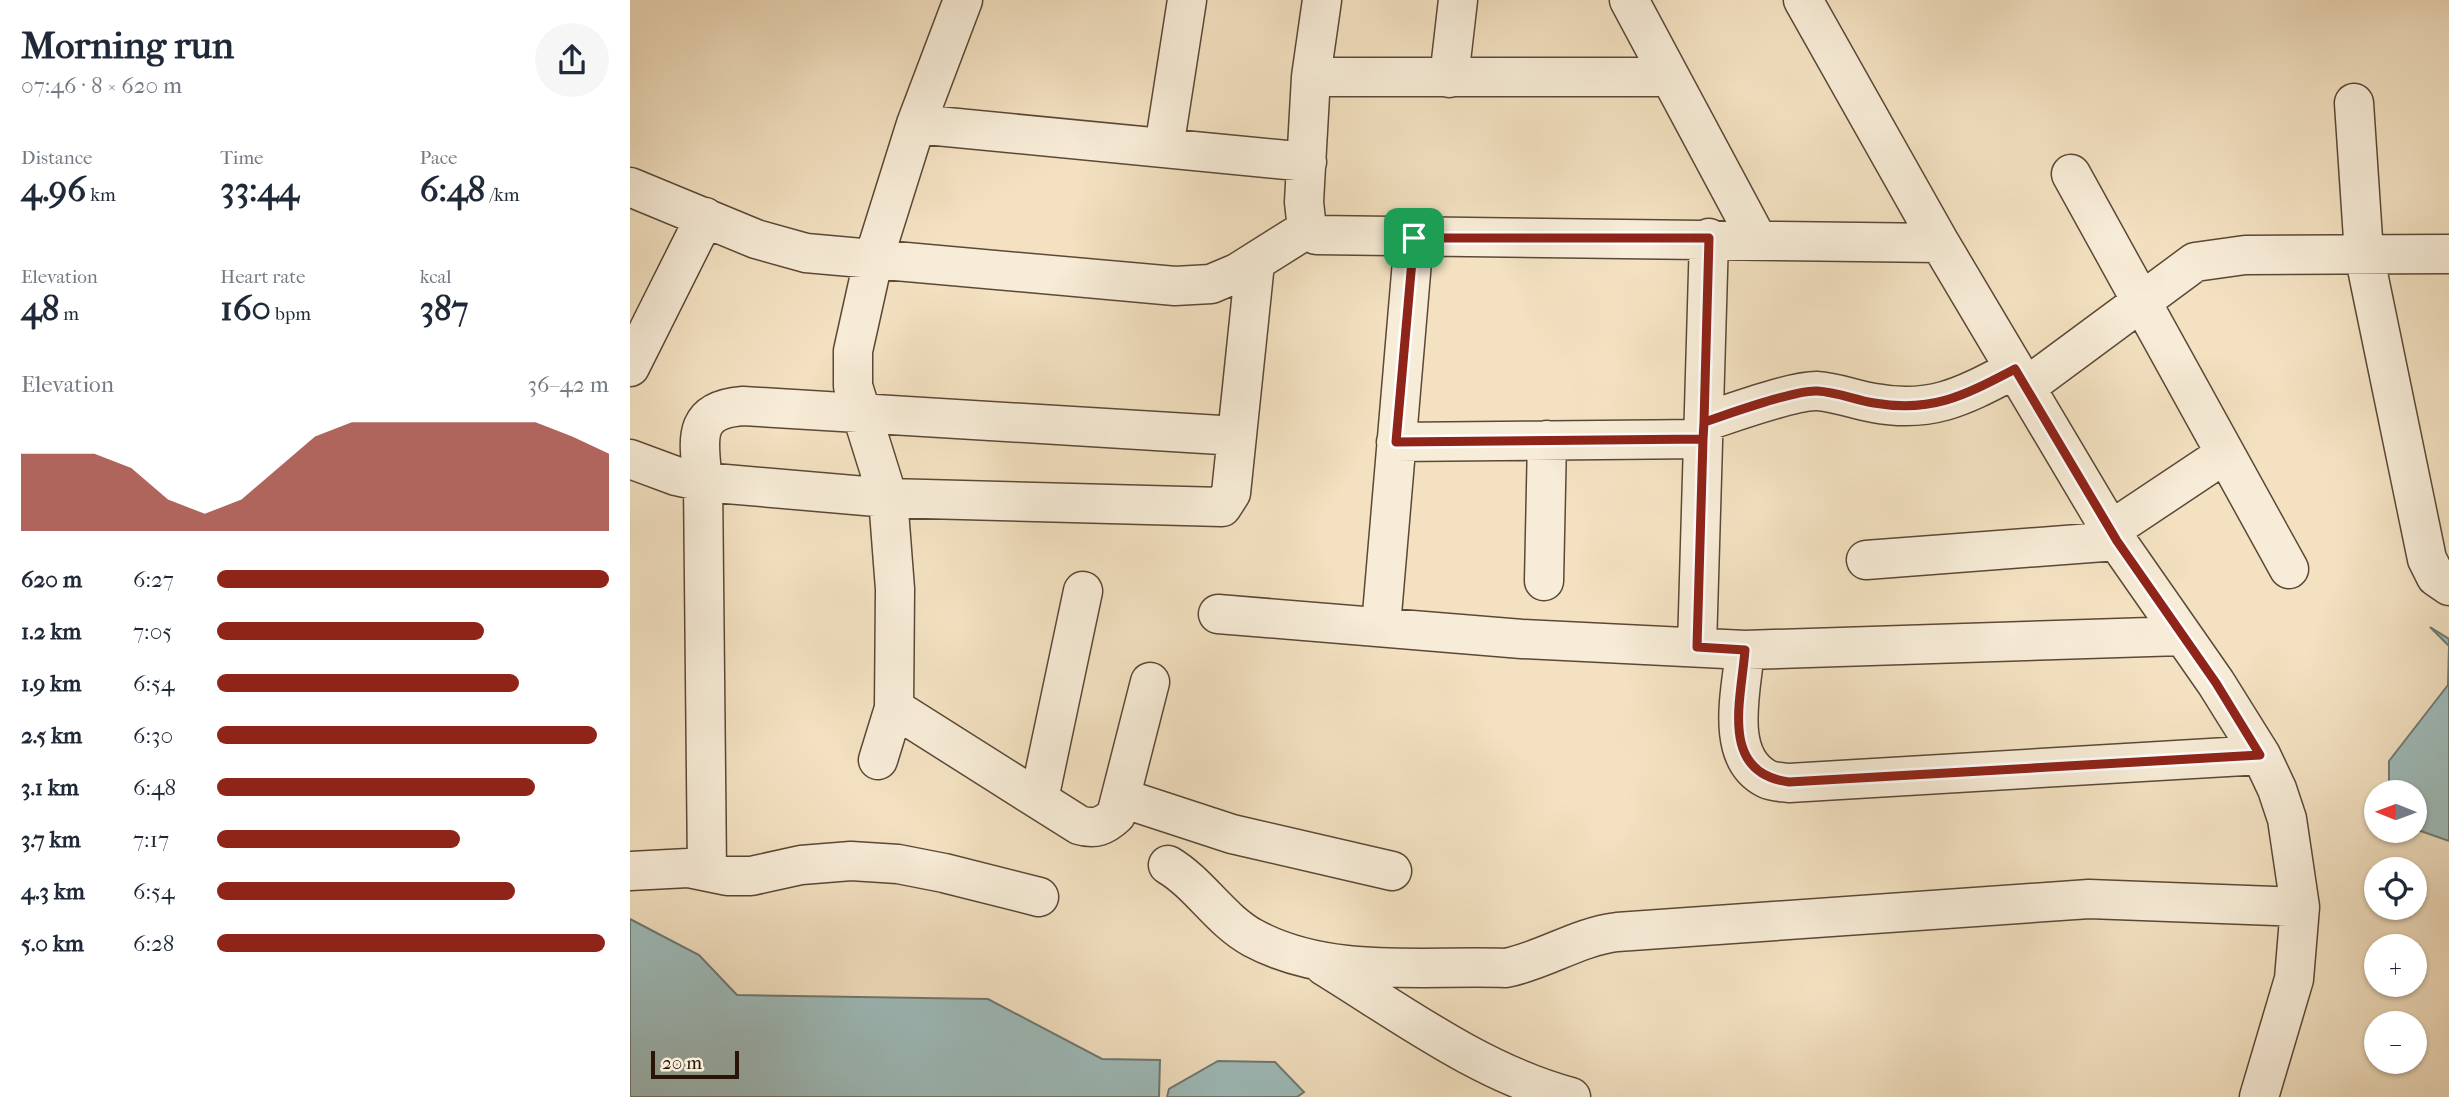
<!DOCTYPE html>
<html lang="en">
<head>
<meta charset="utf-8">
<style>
	body { margin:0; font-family:"IM FELL French Canon",serif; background:#f6f6f7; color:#1f2937; height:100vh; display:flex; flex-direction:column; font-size:26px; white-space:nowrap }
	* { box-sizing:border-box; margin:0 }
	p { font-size:23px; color:#747a83 }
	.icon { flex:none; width:38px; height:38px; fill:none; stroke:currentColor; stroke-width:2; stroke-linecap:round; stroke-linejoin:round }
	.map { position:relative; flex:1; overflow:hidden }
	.sheet { display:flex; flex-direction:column; background:#fff; width:630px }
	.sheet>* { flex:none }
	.needle { width:46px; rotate:271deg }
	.fabs { position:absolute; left:1734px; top:780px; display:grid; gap:14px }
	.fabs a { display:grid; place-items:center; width:63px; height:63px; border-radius:50%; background:#fff; box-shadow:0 2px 5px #0004; font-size:35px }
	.scale { position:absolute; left:21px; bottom:18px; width:88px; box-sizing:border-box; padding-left:7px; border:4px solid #291508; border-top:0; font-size:19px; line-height:24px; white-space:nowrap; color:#291508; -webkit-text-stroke:5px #f7ecd7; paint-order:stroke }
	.pin { position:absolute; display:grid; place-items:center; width:60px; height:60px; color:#fff; margin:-30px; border-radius:14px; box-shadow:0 4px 10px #0006 }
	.round { display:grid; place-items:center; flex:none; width:74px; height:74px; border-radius:37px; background:#f6f6f7 }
	.summary { display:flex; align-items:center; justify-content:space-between; height:119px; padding:0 21px }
	h1 { font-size:38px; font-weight:700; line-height:52px }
	.metrics { display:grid; grid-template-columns:repeat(3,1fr); gap:10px; height:119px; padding:7px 21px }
	.metrics div { display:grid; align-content:center }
	.metrics b { font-size:35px; font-weight:700 }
	.metrics small { font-size:19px; font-weight:400 }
	.metrics p { font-size:19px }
	.chart { height:196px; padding:14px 21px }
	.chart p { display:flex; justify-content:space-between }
	.chart svg { width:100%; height:126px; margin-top:7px; fill:#8f2418; opacity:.7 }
	ul { padding:0 21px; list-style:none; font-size:23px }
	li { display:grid; grid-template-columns:112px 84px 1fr; align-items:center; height:52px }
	li i { height:18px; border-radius:9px; background:#8f2418 }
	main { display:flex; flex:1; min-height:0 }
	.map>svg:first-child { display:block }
</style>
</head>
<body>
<main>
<section class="sheet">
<div class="summary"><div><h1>Morning run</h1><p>07:46 · 8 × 620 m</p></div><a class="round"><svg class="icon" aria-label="share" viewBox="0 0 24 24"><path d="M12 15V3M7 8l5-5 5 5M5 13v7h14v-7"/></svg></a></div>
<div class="metrics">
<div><p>Distance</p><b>4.96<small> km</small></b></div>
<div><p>Time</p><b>33:44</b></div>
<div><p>Pace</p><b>6:48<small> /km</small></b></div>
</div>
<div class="metrics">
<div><p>Elevation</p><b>48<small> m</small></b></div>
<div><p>Heart rate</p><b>160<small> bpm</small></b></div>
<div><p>kcal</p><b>387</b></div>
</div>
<div class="chart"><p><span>Elevation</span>36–42 m</p>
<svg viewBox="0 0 160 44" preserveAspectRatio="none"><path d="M0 44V17L10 17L20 17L30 22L40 33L50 38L60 33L70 22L80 11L90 6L100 6L110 6L120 6L130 6L140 6L150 11L160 17V44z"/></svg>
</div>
<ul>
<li><b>620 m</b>6:27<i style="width:100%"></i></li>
<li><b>1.2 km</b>7:05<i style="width:68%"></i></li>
<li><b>1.9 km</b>6:54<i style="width:77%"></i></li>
<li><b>2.5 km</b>6:30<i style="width:97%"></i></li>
<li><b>3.1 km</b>6:48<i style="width:81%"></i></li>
<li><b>3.7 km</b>7:17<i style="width:62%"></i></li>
<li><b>4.3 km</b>6:54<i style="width:76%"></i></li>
<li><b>5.0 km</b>6:28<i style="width:99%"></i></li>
</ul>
</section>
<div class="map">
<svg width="1819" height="1097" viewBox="0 0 1819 1097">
	<rect width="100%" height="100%" fill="#f3e1c1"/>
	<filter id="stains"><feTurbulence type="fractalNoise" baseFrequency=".00286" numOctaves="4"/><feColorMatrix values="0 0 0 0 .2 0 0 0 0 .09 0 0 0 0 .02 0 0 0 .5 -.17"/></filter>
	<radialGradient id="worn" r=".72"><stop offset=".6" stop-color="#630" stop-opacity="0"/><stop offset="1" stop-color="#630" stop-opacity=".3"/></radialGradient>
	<!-- water -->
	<path fill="#9ebcbb" stroke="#6f7973" stroke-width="2" d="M1800 627 1819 639V841L1785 829V793H1759V761L1818 685 1819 646Z
		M0 919 69 955 107 995 358 999 472 1059 530 1060 529 1097H0Z
		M588 1061 645 1062 674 1092 667 1097H537L539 1089Z"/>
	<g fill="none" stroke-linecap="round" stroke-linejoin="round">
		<defs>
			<path id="minor" d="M692 0 681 77 674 202 677 229 686 235 1310 243
				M999 0 1127 239
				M1173 0 1310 243 1487 541 1586 683 1631 755 1647 789 1657 819 1670 907 1664 979 1629 1097
				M681 77H1040
				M819 78 828 0
				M1724 103 1734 254 1797 559 1806 577 1819 586
				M286 124 677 162
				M534 148 557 0
				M1441 174 1659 569
				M0 187 126 239 176 253 545 286 581 284 607 273 677 229
				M0 367 75 217
				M1396 387 1565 262 1615 255 1819 254
				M1074 422C1099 414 1164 390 1187 391 1206 392 1225 400 1244 403 1303 414 1335 395 1385 369
				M766 442 1073 439
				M0 459 46 476 73 482 258 498 592 507 601 493 625 263
				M1481 530 1595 454
				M1236 560 1487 541
				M914 581 917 440
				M588 614 892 639 1115 650 1551 636
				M751 626 784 238
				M1067 647 1079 238
				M1115 650C1112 688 1093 757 1137 779 1143 782 1152 782 1159 783L1631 755
				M264 708 449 825C465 830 474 826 486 815L520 682
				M248 760 264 708 265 589 258 498 223 386V351L243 261 286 124 333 0
				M492 798 602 834 762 871
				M409 799 453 591
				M538 865C570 884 590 920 623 938 699 979 792 965 876 968 915 960 947 937 987 932L1459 899 1670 907
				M0 871 58 868 97 876H121L171 865 221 861 268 864 314 873 409 897
				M77 871 73 482C69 441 60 410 113 406L607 436
				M694 966C772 1014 851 1073 941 1097"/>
		</defs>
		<!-- minor casing -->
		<use href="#minor" stroke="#5c4836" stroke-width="41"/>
		<!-- minor -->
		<use href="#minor" stroke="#f7ecd7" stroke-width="38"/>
	</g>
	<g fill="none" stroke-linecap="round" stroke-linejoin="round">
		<defs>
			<path id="route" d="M784 238H1079L1074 422 1073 439 1067 647 1115 650C1111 701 1089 773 1159 782L1630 755 1586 683 1487 541 1385 369C1335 395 1303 413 1244 403 1225 400 1207 392 1187 391 1164 390 1099 414 1074 422L1073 439 766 442 784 238"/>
		</defs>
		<!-- route casing -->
		<use href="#route" stroke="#fff" stroke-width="14"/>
		<!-- route -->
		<use href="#route" stroke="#8f2418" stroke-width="9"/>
	</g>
	<rect width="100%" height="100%" filter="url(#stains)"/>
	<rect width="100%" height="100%" fill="url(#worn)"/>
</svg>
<div class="fabs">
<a><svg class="needle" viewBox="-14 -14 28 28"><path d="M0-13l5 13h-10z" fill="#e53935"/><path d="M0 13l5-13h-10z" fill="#747a83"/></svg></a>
<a><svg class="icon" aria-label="locate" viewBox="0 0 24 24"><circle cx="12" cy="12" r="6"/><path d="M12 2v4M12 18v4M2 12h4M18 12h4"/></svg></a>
<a>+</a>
<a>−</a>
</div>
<div class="scale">20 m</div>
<div class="pin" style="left:784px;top:238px;background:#1e9e55"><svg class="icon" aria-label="arrive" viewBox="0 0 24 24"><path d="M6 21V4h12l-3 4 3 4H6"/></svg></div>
</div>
</main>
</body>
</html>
